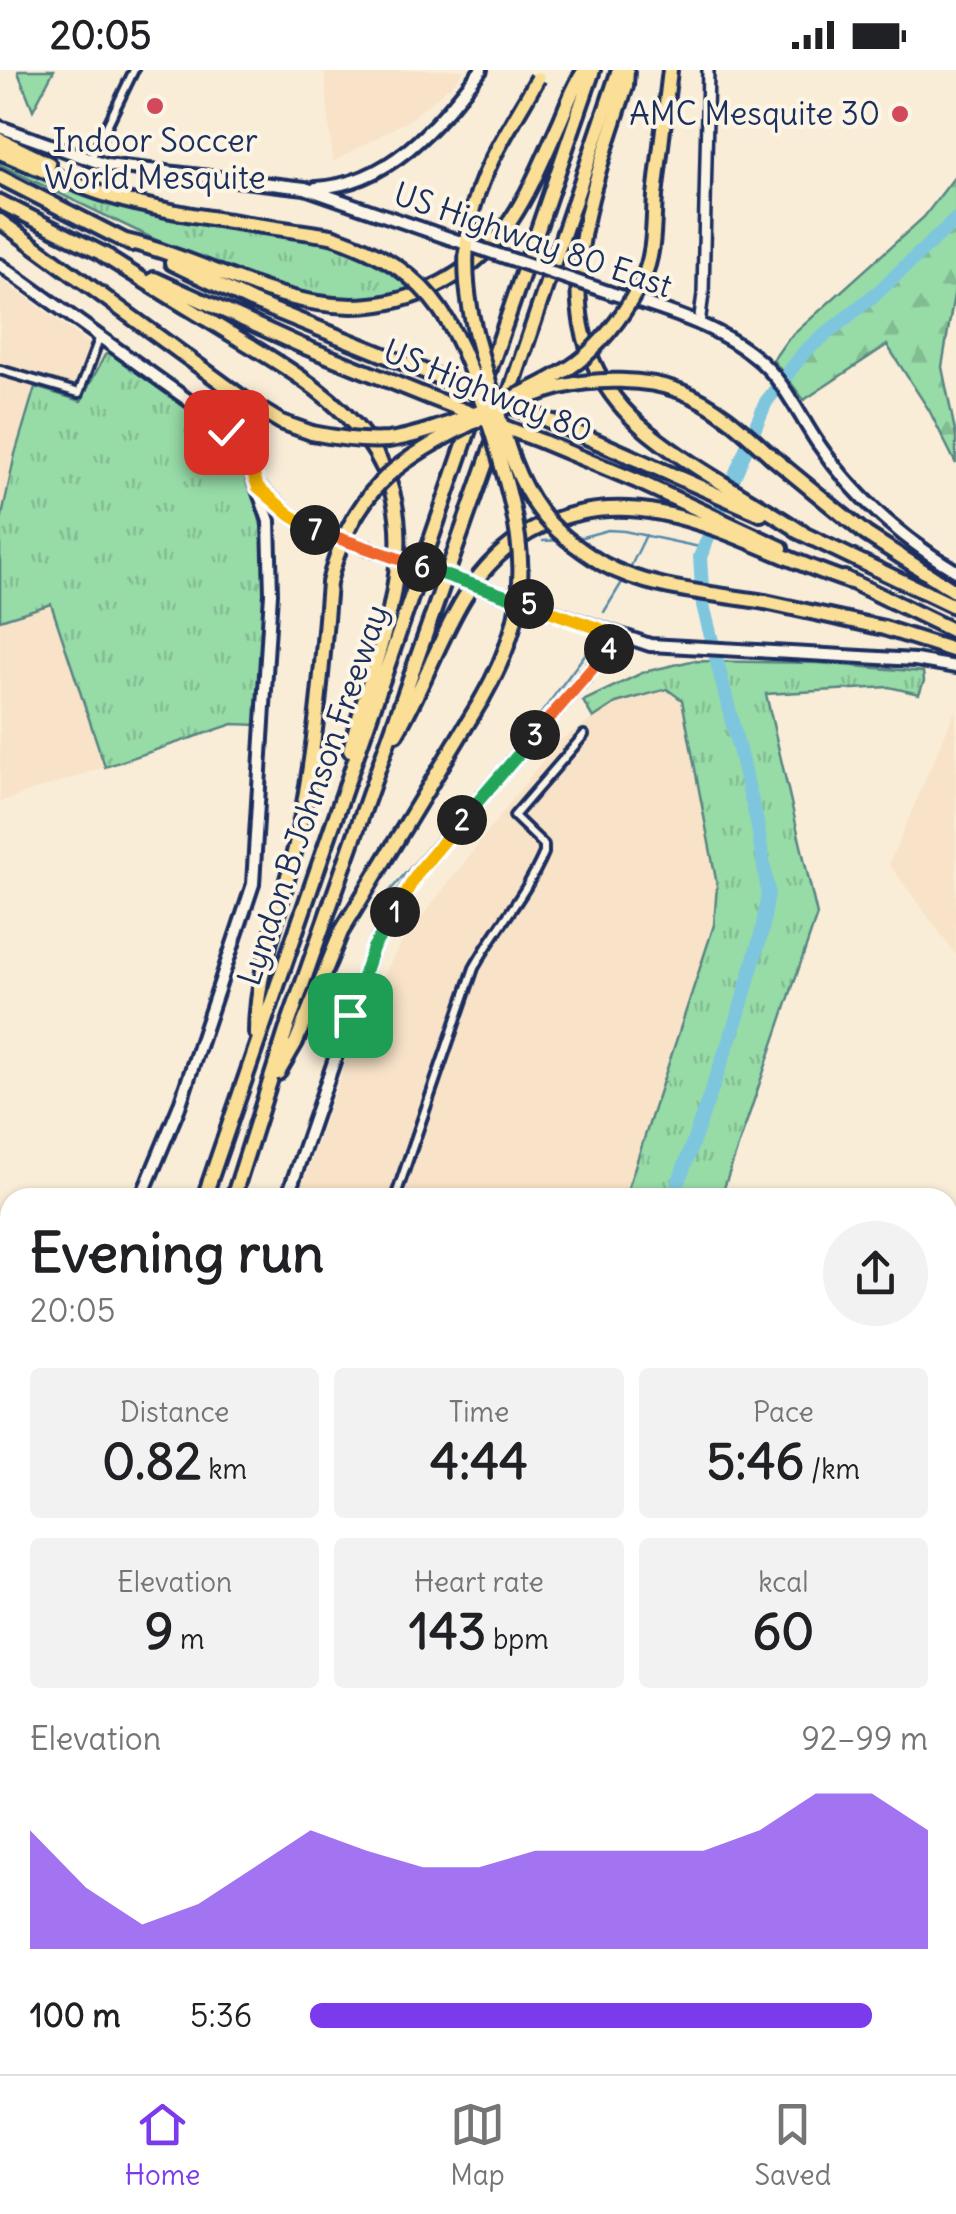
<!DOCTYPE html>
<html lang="en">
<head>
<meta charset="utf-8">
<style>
	body { margin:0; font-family:Delius,sans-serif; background:#f2f2f2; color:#202124; height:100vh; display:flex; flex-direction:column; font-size:38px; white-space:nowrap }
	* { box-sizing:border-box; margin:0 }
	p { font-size:32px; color:#757577 }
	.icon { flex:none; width:55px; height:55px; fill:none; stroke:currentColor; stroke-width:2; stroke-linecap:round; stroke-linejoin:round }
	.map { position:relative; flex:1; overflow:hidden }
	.details { position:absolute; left:0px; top:1118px; width:958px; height:888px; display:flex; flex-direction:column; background:#fff; border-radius:30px 30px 0 0; box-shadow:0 2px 8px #0004 }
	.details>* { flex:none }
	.pin { position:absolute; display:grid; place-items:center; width:85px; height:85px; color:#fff; margin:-42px; border-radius:20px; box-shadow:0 5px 15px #0006 }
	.km { position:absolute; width:50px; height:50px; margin:-25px; border-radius:50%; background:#222; color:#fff; font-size:28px; line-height:50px; text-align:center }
	.round { display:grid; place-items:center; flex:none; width:105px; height:105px; border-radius:52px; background:#f2f2f2 }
	.overview { display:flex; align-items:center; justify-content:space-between; height:170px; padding:0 30px }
	h1 { font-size:55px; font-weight:700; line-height:75px }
	.figures { display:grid; grid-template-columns:repeat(3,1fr); gap:15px; height:170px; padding:10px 30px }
	.figures div { display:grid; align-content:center; border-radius:10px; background:#f2f2f2; text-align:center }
	.figures b { font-size:50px; font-weight:700 }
	.figures small { font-size:28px; font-weight:400 }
	.figures p { font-size:28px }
	.chart { height:280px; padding:20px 30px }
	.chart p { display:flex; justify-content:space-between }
	.chart svg { width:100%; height:180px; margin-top:10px; fill:#7c3aed; opacity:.7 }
	ul { padding:0 30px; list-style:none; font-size:32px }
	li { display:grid; grid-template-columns:160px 120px 1fr; align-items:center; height:75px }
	li i { height:25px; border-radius:12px; background:#7c3aed }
	.status { display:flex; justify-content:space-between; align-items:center; height:70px; padding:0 50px; background:#fff; direction:ltr }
	.status svg { height:28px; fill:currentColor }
	.tabs { display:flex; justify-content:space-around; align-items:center; height:140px; border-top:2px solid #e0e0e0; background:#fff; font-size:28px; color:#757577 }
	.tabs a { display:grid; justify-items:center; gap:5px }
	.tabs .selected { color:#7c3aed }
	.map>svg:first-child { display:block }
</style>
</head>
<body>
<div class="status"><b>20:05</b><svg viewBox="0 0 49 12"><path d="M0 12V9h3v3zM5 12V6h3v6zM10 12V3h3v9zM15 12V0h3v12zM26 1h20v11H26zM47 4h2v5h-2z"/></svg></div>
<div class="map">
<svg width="956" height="2004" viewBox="0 0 956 2004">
	<defs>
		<pattern id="grass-tufts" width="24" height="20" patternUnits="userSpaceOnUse" patternTransform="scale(2.5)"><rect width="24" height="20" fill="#97dba7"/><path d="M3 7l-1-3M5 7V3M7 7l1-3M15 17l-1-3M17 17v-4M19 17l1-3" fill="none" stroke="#82bc92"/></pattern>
		<pattern id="forest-firs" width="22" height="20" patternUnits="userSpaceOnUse" patternTransform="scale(2.5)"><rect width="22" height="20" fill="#97dba7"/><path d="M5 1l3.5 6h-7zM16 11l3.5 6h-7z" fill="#82bc92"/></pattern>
	</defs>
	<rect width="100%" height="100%" fill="#faedd8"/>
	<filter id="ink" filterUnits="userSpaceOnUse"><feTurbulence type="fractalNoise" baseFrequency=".01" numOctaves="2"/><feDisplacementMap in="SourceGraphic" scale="20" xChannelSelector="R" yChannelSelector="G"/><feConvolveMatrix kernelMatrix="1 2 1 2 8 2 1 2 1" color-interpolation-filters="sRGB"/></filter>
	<g filter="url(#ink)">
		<!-- built -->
		<path fill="#f8e3c8" d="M324 0H464L455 12 412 48 333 92Z
			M0 208 105 285 81 331 35 318 15 384 0 456Z
			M51 533 105 697 0 732V550Z
			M667 619 682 630 717 815 714 855 626 1127 300 1128 299 1123 361 948 398 878 555 674 616 633Z
			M956 638V885L889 794Z"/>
		<!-- grass -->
		<path fill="url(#grass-tufts)" stroke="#598582" stroke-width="2.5" d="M0 87 153 143 211 155 326 169 384 193 416 219 393 228 327 232 262 215 183 183 0 95Z
			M110 282C143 305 181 326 209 355 290 437 264 552 258 655L233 654 105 697 51 534 0 550V456L15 384 35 317 81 331 105 285Z
			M691 591 818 593 923 602 924 611 919 624 889 617 766 624 817 845 721 1127H625L714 855 717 815 682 630 667 619 616 633 593 648 583 631 644 602Z
			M956 1150V1226L948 1229V1153Z"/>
		<!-- forest -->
		<path fill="url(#forest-firs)" stroke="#598582" stroke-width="2.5" d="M19 0H54L33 40 18 2Z
			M956 105V213L942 297 956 366V394L929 340 887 275 804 330 773 290 787 270 924 147Z
			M317 1995H372L369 2004H314Z"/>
		<!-- park -->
		<path fill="#97dba7" stroke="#598582" stroke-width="2.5" d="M680 1995H874V2004H675Z"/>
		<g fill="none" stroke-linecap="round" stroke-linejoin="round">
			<!-- stream -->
			<path stroke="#568aab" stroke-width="2.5" d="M575 469 608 460 624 461 704 478
				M543 471 562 470
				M630 498 646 465
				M604 542 624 509
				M389 822 519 673 586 583 595 564
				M0 1317 10 1314
				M799 1995 800 2004"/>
			<!-- river -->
			<path stroke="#7ec6de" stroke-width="14" d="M673 1128 738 946 762 861 768 822 757 752 703 535 700 487 766 332 805 281 878 222 956 149
				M360 2004 364 1995"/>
			<defs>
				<path id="minor" d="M91 89 134 0
					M0 300 79 323 99 269
					M395 1128 474 898C496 858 526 825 544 783V775L514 746 584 665
					M948 1649 956 1647
					M948 1761 956 1758
					M948 1871 956 1869
					M948 1982 956 1979
					M540 1995 554 2004
					M879 1998 912 1995
					M466 2004 470 1995
					M580 2004 585 1995"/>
				<path id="tertiary" d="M699 254 703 224 708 0
					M0 1460 10 1463
					M109 2004 111 1995"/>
				<path id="secondary" d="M0 57 106 95 305 118 449 168
					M316 118C391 114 437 55 481 0
					M0 195 213 348 249 394 269 451 271 523 253 814 179 1037 141 1128
					M608 222C660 239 718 254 760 291 785 313 799 345 817 372 853 425 901 468 956 501
					M259 417 290 445 315 460
					M503 525 650 575 915 590 956 597
					M287 1128 373 878 417 802 620 566
					M0 1421 10 1403
					M948 1436 956 1437
					M0 1480 10 1481
					M948 1509 956 1495
					M948 1534 956 1520
					M0 1937 10 1897
					M646 2004 651 1995
					M662 2004 667 1995"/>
				<path id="motorway" d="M627 0 626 16C588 134 531 268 649 363 696 401 752 429 803 463
					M0 70 49 94
					M0 82C45 101 91 123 139 134 202 149 267 156 331 166
					M0 107 131 174
					M655 126 670 0
					M0 132 109 187
					M0 151 251 334 281 352 312 363
					M126 171C228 195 318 267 425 221 460 206 490 182 511 150 531 120 544 87 559 54 567 36 573 16 585 0
					M103 185C144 211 185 236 226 261 320 317 411 368 397 496 391 560 365 619 350 680
					M172 193 251 231 436 306
					M154 209 300 275 429 327
					M506 334 619 0
					M548 350 761 444
					M541 371 637 411 781 478
					M772 387 866 464 956 522
					M797 461 956 537
					M844 508 956 562
					M765 532 884 558 956 581
					M396 664C422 620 438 571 464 528 482 498 509 471 541 456 649 405 750 480 851 512
					M256 963C256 898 283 834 297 770 315 685 322 599 329 513
					M278 1003 296 972 341 862 482 629
					M204 1128 593 0
					M233 1128 287 958 495 367
					M0 1652 10 1622
					M0 1720 10 1691
					M0 1797 10 1772"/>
			</defs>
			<!-- minor casing -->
			<use href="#minor" stroke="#1b2f5e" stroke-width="14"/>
			<!-- tertiary casing -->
			<use href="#tertiary" stroke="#1b2f5e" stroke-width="16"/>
			<!-- secondary casing -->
			<use href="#secondary" stroke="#1b2f5e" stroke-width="18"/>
			<!-- motorway casing -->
			<use href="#motorway" stroke="#1b2f5e" stroke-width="20"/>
			<!-- minor -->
			<use href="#minor" stroke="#fcf5e5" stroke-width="6"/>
			<!-- tertiary -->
			<use href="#tertiary" stroke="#fcf5e5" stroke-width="9"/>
			<!-- secondary -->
			<use href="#secondary" stroke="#fcf5e5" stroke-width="10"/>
			<!-- motorway -->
			<use href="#motorway" stroke="#fbdf96" stroke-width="12"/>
			<defs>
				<path id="secondary-bridge" d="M449 168 608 222
					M315 460 503 525"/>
				<path id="motorway-bridge" d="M538 8C513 53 480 100 470 151 458 214 476 270 494 329 505 368 515 408 540 441 556 463 580 480 603 494 650 520 713 523 765 532
					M331 166C440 201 460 263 492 363 524 468 539 529 482 629
					M436 306 481 324
					M429 327 473 344
					M509 335 548 350
					M496 354 541 371
					M312 363C337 368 362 372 388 370 433 365 549 317 584 287 608 266 629 237 643 208 655 183 653 153 655 126
					M329 513C338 475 353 442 380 413 412 378 514 329 560 317 595 308 646 308 680 321 716 334 745 362 772 387"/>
			</defs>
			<!-- secondary-bridge casing -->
			<use href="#secondary-bridge" stroke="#1b2f5e" stroke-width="18" stroke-linecap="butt"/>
			<!-- motorway-bridge casing -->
			<use href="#motorway-bridge" stroke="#1b2f5e" stroke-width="20" stroke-linecap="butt"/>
			<!-- secondary-bridge -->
			<use href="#secondary-bridge" stroke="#fcf5e5" stroke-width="10"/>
			<!-- motorway-bridge -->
			<use href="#motorway-bridge" stroke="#fbdf96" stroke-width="12"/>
		</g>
	</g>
	<g fill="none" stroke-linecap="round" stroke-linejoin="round" filter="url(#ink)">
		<defs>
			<path id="split-1" d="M350 945 373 878 395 842"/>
			<path id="split-2" d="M395 842 418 802 462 750"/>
			<path id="split-3" d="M462 750 535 665"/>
			<path id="split-4" d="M535 665 609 579"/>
			<path id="split-5" d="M529 534 620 566 609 579"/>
			<path id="split-6" d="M422 497 529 534"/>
			<path id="split-7" d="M315 460 422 497"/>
			<path id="split-8" d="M226 362 250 394 258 417 290 445 315 460"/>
		</defs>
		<!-- split-1 casing -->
		<use href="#split-1" stroke="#fff" stroke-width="20"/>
		<!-- split-2 casing -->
		<use href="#split-2" stroke="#fff" stroke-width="20"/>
		<!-- split-3 casing -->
		<use href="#split-3" stroke="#fff" stroke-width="20"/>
		<!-- split-4 casing -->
		<use href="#split-4" stroke="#fff" stroke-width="20"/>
		<!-- split-5 casing -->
		<use href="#split-5" stroke="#fff" stroke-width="20"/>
		<!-- split-6 casing -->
		<use href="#split-6" stroke="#fff" stroke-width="20"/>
		<!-- split-7 casing -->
		<use href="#split-7" stroke="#fff" stroke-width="20"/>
		<!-- split-8 casing -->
		<use href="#split-8" stroke="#fff" stroke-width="20"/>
		<!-- split-1 -->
		<use href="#split-1" stroke="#22a559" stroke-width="12"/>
		<!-- split-2 -->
		<use href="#split-2" stroke="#f5b400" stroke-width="12"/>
		<!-- split-3 -->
		<use href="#split-3" stroke="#22a559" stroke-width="12"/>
		<!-- split-4 -->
		<use href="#split-4" stroke="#f0652b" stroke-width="12"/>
		<!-- split-5 -->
		<use href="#split-5" stroke="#f5b400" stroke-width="12"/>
		<!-- split-6 -->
		<use href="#split-6" stroke="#22a559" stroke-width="12"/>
		<!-- split-7 -->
		<use href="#split-7" stroke="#f0652b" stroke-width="12"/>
		<!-- split-8 -->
		<use href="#split-8" stroke="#f5b400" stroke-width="12"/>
	</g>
	<!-- markers -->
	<g fill="#d1495b" stroke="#fcf5e5" stroke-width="4">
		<circle cx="155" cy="36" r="10"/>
		<circle cx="900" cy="44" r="10"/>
	</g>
	<g text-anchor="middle" stroke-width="8" stroke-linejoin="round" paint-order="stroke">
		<!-- poi labels -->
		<g font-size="32" fill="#1b2f5e" stroke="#fcf5e5" text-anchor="end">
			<text x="880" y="55">AMC Mesquite 30</text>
			<text x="155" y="82" text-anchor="middle">Indoor Soccer<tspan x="155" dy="37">World Mesquite</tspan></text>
		</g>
		<!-- street labels -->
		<g font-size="32" fill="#1b2f5e" stroke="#fcf5e5">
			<text transform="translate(533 170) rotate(19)" y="11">US Highway 80 East</text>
			<text transform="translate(488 321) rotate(22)" y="11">US Highway 80</text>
			<text transform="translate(313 725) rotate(-71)" y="11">Lyndon B Johnson Freeway</text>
		</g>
	</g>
</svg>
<div class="pin" style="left:350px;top:945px;background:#1e9e55"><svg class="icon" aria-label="arrive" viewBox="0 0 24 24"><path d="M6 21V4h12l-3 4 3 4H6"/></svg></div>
<div class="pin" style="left:226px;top:362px;background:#d93025"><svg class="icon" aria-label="check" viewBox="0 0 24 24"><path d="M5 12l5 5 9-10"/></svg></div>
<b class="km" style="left:395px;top:842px">1</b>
<b class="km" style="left:462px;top:750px">2</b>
<b class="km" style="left:535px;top:665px">3</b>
<b class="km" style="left:609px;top:579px">4</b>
<b class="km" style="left:529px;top:534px">5</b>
<b class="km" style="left:422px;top:497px">6</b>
<b class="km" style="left:315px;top:460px">7</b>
<section class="details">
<div class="overview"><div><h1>Evening run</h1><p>20:05</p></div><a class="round"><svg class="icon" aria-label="share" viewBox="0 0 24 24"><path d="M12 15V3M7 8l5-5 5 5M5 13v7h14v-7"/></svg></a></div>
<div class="figures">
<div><p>Distance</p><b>0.82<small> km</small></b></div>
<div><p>Time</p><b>4:44</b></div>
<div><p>Pace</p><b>5:46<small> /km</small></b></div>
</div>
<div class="figures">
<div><p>Elevation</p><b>9<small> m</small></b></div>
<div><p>Heart rate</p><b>143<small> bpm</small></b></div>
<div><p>kcal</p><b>60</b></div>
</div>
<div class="chart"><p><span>Elevation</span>92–99 m</p>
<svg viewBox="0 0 160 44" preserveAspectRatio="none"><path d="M0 44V15L10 29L20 38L30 33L40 24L50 15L60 20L70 24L80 24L90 20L100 20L110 20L120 20L130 15L140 6L150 6L160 15V44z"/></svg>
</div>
<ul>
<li><b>100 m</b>5:36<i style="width:91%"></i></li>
</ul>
</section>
</div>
<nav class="tabs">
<a class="selected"><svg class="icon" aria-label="home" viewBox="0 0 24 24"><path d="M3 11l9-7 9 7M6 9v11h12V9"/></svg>Home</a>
<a><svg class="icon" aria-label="map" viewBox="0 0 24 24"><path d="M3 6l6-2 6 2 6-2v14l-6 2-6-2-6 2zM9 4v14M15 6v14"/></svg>Map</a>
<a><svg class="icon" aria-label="saved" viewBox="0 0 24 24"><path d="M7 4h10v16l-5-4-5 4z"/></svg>Saved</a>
</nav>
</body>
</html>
